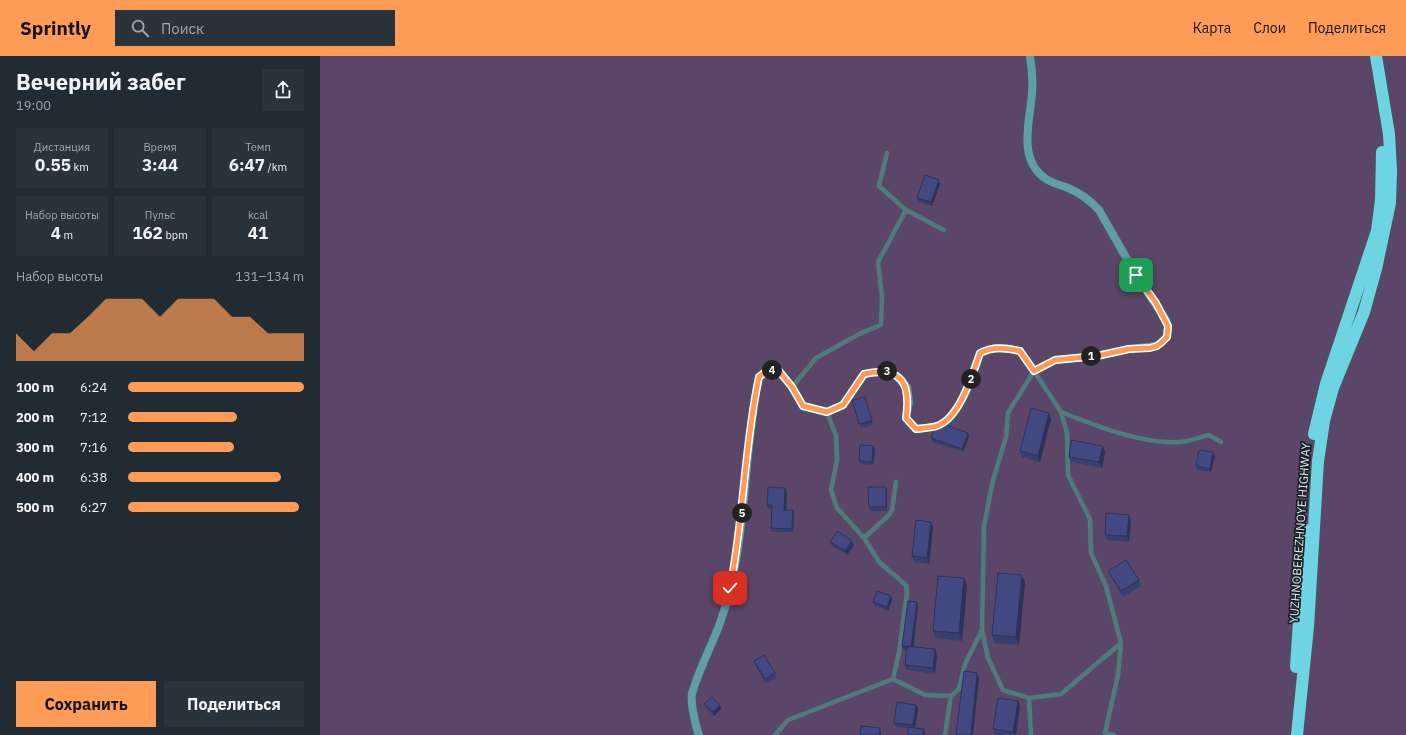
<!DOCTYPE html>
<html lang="ru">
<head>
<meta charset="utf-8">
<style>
	body { margin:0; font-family:"IBM Plex Sans",sans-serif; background:#29333b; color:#f1f3f6; height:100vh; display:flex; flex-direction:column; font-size:15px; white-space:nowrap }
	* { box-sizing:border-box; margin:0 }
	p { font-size:13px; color:#a2a7ac }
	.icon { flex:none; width:22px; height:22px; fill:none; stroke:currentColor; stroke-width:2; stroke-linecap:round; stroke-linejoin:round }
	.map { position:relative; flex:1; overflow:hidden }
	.panel { display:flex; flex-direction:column; background:#212b33; width:320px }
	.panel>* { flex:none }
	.pin { position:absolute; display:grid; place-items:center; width:34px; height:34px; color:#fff; margin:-17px; border-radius:8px; box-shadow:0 2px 6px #0006 }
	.km { position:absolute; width:20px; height:20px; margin:-10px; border-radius:50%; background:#222; color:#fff; font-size:11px; line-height:20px; text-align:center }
	.round { display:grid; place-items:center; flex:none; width:42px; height:42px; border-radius:0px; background:#29333b }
	.summary { display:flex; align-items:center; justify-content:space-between; height:68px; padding:0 16px }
	h1 { font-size:22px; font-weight:800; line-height:30px }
	.stats { display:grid; grid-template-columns:repeat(3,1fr); gap:6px; height:68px; padding:4px 16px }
	.stats div { display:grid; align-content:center; border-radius:0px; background:#29333b; text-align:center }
	.stats b { font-size:17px; font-weight:800 }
	.stats small { font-size:11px; font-weight:400 }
	.stats p { font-size:11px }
	.chart { height:112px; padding:8px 16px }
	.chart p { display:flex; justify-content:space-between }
	.chart svg { width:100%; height:72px; margin-top:4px; fill:#fe9c57; opacity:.7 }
	.button { display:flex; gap:8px; margin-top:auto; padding:8px 16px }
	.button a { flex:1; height:46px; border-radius:0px; background:#fe9c57; color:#111; font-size:16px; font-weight:800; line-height:46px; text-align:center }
	.button a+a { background:#29333b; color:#f1f3f6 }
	ul { padding:0 16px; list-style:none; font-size:13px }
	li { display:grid; grid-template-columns:64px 48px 1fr; align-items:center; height:30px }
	li i { height:10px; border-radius:5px; background:#fe9c57 }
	header { display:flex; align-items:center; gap:24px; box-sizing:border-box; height:56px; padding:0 20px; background:#fe9c57; color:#111 }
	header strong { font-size:19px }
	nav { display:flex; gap:22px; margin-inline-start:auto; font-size:14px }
	.search { width:280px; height:36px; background:#29333b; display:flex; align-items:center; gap:10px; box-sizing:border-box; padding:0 14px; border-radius:0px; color:#a2a7ac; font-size:15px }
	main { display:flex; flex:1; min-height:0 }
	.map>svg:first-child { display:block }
</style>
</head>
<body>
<header>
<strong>Sprintly</strong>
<div class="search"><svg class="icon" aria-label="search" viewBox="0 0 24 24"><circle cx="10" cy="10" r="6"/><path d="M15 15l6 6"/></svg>Поиск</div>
<nav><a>Карта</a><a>Слои</a><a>Поделиться</a></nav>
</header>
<main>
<section class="panel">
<div class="summary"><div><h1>Вечерний забег</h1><p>19:00</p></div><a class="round"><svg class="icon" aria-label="share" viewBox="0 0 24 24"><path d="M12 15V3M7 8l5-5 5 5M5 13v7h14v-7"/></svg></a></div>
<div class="stats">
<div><p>Дистанция</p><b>0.55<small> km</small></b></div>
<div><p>Время</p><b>3:44</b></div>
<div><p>Темп</p><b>6:47<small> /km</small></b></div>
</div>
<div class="stats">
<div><p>Набор высоты</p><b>4<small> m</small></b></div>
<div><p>Пульс</p><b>162<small> bpm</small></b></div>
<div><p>kcal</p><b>41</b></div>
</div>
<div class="chart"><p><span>Набор высоты</span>131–134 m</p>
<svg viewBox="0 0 160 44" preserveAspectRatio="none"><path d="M0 44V27L10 38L20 27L30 27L40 17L50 6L60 6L70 6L80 17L90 6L100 6L110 6L120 17L130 17L140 27L150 27L160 27V44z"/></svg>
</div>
<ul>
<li><b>100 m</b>6:24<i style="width:100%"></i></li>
<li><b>200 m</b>7:12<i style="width:62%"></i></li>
<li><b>300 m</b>7:16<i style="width:60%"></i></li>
<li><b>400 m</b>6:38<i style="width:87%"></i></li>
<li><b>500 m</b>6:27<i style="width:97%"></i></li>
</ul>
<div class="button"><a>Сохранить</a><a>Поделиться</a></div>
</section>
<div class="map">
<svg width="1086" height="679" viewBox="0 0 1086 679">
	<rect width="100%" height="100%" fill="#2c3944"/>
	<!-- green -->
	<path fill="#5b4669" d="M0 0H1086V679H0Z"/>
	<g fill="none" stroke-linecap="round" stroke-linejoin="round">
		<defs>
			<path id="lane" d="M567 97 559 130 586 154
				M472 331 496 302 541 277 561 269 562 241 558 206 586 154 624 174
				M507 356 516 380 517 404 511 434 517 452 544 482
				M741 356C777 370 820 388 859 386 869 386 879 381 889 379L901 386
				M662 574 668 602 683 634 709 642 741 638 801 587
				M573 623 605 639 631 640 639 633 645 608 662 574 664 470 673 424 686 381 688 357 714 315 741 356 747 377 748 419 770 463 771 497 786 530 801 587 798 619 785 677 794 679
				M709 642 711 679
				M455 679 468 664 573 623 579 596 587 536 586 529 560 507 544 482 569 459 572 454 576 426
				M625 679 631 640"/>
			<path id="secondary" d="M379 679C376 671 370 646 372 638 378 615 392 589 400 567 428 488 422 402 439 321L448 314 459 315 472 331 483 350 507 356 523 349 544 318 567 315 575 319 587 331 589 346 586 362 596 373C602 372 611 372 617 370 640 363 653 317 660 297 674 290 685 292 700 295L714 315 735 304 777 300 809 293 837 290 847 281 848 270 846 264 816 219 779 154C770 144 758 136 746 131 739 129 732 127 726 123 697 104 710 65 712 37 713 25 712 12 710 0"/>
			<path id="highway" d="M994 378 1006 328 1057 175 1061 144 1062 96
				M976 611 985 474
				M977 679 988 571 998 405 1004 365 1013 332 1044 256 1056 213 1070 147 1071 114 1069 78 1056 0"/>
		</defs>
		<!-- lane casing -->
		<use href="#lane" stroke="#49555f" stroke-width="6"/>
		<!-- secondary casing -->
		<use href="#secondary" stroke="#49555f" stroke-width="10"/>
		<!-- highway casing -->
		<use href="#highway" stroke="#49555f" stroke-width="14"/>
		<!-- lane -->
		<use href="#lane" stroke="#53797f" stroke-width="4.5"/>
		<!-- secondary -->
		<use href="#secondary" stroke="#609da7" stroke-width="8"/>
		<!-- highway -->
		<use href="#highway" stroke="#6ed3e2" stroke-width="12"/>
	</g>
	<!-- wall -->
	<path fill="#393e70" d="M620 128 612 150 599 146 597 142Z
		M546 344 553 369 541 372 539 368Z
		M729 357 731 363 720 406 702 401 700 395Z
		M648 377 649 381 643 396 613 386 611 382Z
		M553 390 555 394 553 409 540 408 539 405Z
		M783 390 785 396 782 412 751 406 749 401Z
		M895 400 891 416 877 414 876 410Z
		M567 434V455H550L549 451Z
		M467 436 466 454 474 458 473 476H452L451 472 452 453H448L447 449Z
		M811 464 809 486 787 484 785 479Z
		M611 466 613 471 609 508 594 506 592 500Z
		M510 486 534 489 527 499 511 489Z
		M788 515 819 524 821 530 803 541 791 521Z
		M644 522 647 530 642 585 616 582 613 575Z
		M705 526 699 589 674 587 672 579Z
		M571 540 572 544 568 555 555 550 553 546Z
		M597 546 598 550 593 591 615 593 617 599 615 618 587 614 585 609 586 594H583L582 590Z
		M434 605 455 617 456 621 446 627 435 609Z
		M384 648 401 653 394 660 386 652Z
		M596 649 598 652 595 672 604 673 605 677 588 672 576 671 574 667Z
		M700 650 696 679H675L673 673Z"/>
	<!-- shaded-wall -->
	<path fill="#2e325b" d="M619 124 620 128 612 150 611 146Z
		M729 357 731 363 720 406 718 400Z
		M648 377 649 381 643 396 642 393Z
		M553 390 555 394 553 409 552 406Z
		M783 390 785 396 782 412 779 406Z
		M893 396 895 400 891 416 890 413Z
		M566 431 567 434V455L566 451Z
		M465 432 467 436 466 458 464 454Z
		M473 454 474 458 473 476 472 473Z
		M809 459 811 464 809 486 807 480Z
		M611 466 613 471 609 508 607 502Z
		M532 485 534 489 527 499 525 495Z
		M702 519 705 526 699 589 696 581Z
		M644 522 647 530 642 585 639 577Z
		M571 540 572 544 568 555 567 551Z
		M597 546 598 550 593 595 591 591Z
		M615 593 617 599 615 618 613 612Z
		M657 617 659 622 653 679H651Z
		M698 645 700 650 696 679H694L693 676Z
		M400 649 401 653 394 660 393 656Z
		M596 649 598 652 595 673 593 669Z
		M560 672 561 676V679H559Z
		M604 673 605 677V679H603Z"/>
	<!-- building -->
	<path fill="#424882" stroke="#2e325b" d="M605 119 619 124 611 146 597 142Z
		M545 341 552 365 539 368 532 344Z
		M711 352 729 357 718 400 700 395Z
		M623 368 648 377 642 393 611 382 615 372Z
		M751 384 783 390 779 406 749 401Z
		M540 389 553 390 552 406 539 405Z
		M879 394 893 396 890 413 876 410Z
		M448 431 465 432 464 454H473L472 473 451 472 452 449H447Z
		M548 431H566V451H549Z
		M786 457 809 459 807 480 785 479Z
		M596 464 611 466 607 502 592 500Z
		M517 475 532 485 525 495 510 486Z
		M806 504 819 524 801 535 788 515Z
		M678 517 702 519 696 581 672 579Z
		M618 520 644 522 639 577 613 575Z
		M557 535 571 540 567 551 553 546Z
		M588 545 597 546 591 591 582 590Z
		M587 590 615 593 613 612 585 609Z
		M444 599 455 617 445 623 434 605Z
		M644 615 657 617 651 679H636Z
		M392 641 400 649 393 656 384 648Z
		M678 642 698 645 693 676 673 673Z
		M577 646 596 649 593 669 574 667Z
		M541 670 560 672 559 679H540Z
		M588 671 604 673 603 679H588Z"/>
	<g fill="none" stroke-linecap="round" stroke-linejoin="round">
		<defs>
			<path id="route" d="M410 532C424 462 424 390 439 321L448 314 459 315 472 331 483 350 507 356 523 349 544 318C582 310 591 327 586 362L596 373C602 372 611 372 617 370 640 362 653 317 660 297 674 290 685 292 700 295L714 315 735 304 777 300 809 293 830 292 837 290 842 286 847 281 848 270 836 247 816 219"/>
		</defs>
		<!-- route casing -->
		<use href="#route" stroke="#fff" stroke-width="8"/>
		<!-- route -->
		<use href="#route" stroke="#fe9c57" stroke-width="5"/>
	</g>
	<g text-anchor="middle" stroke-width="3.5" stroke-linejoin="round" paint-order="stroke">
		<!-- street labels -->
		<g font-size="12" fill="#dfe7ee" stroke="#192024">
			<text transform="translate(980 477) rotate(-86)" y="4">YUZHNOBEREZHNOYE HIGHWAY</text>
		</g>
	</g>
</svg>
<div class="pin" style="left:816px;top:219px;background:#1e9e55"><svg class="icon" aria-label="arrive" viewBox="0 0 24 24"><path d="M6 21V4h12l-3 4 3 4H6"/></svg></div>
<div class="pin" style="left:410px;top:532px;background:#d93025"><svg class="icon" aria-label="check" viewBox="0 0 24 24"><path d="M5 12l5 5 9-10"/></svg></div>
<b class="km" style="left:771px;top:300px">1</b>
<b class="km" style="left:651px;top:323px">2</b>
<b class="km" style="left:567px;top:315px">3</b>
<b class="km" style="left:452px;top:314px">4</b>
<b class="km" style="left:422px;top:457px">5</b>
</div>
</main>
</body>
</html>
